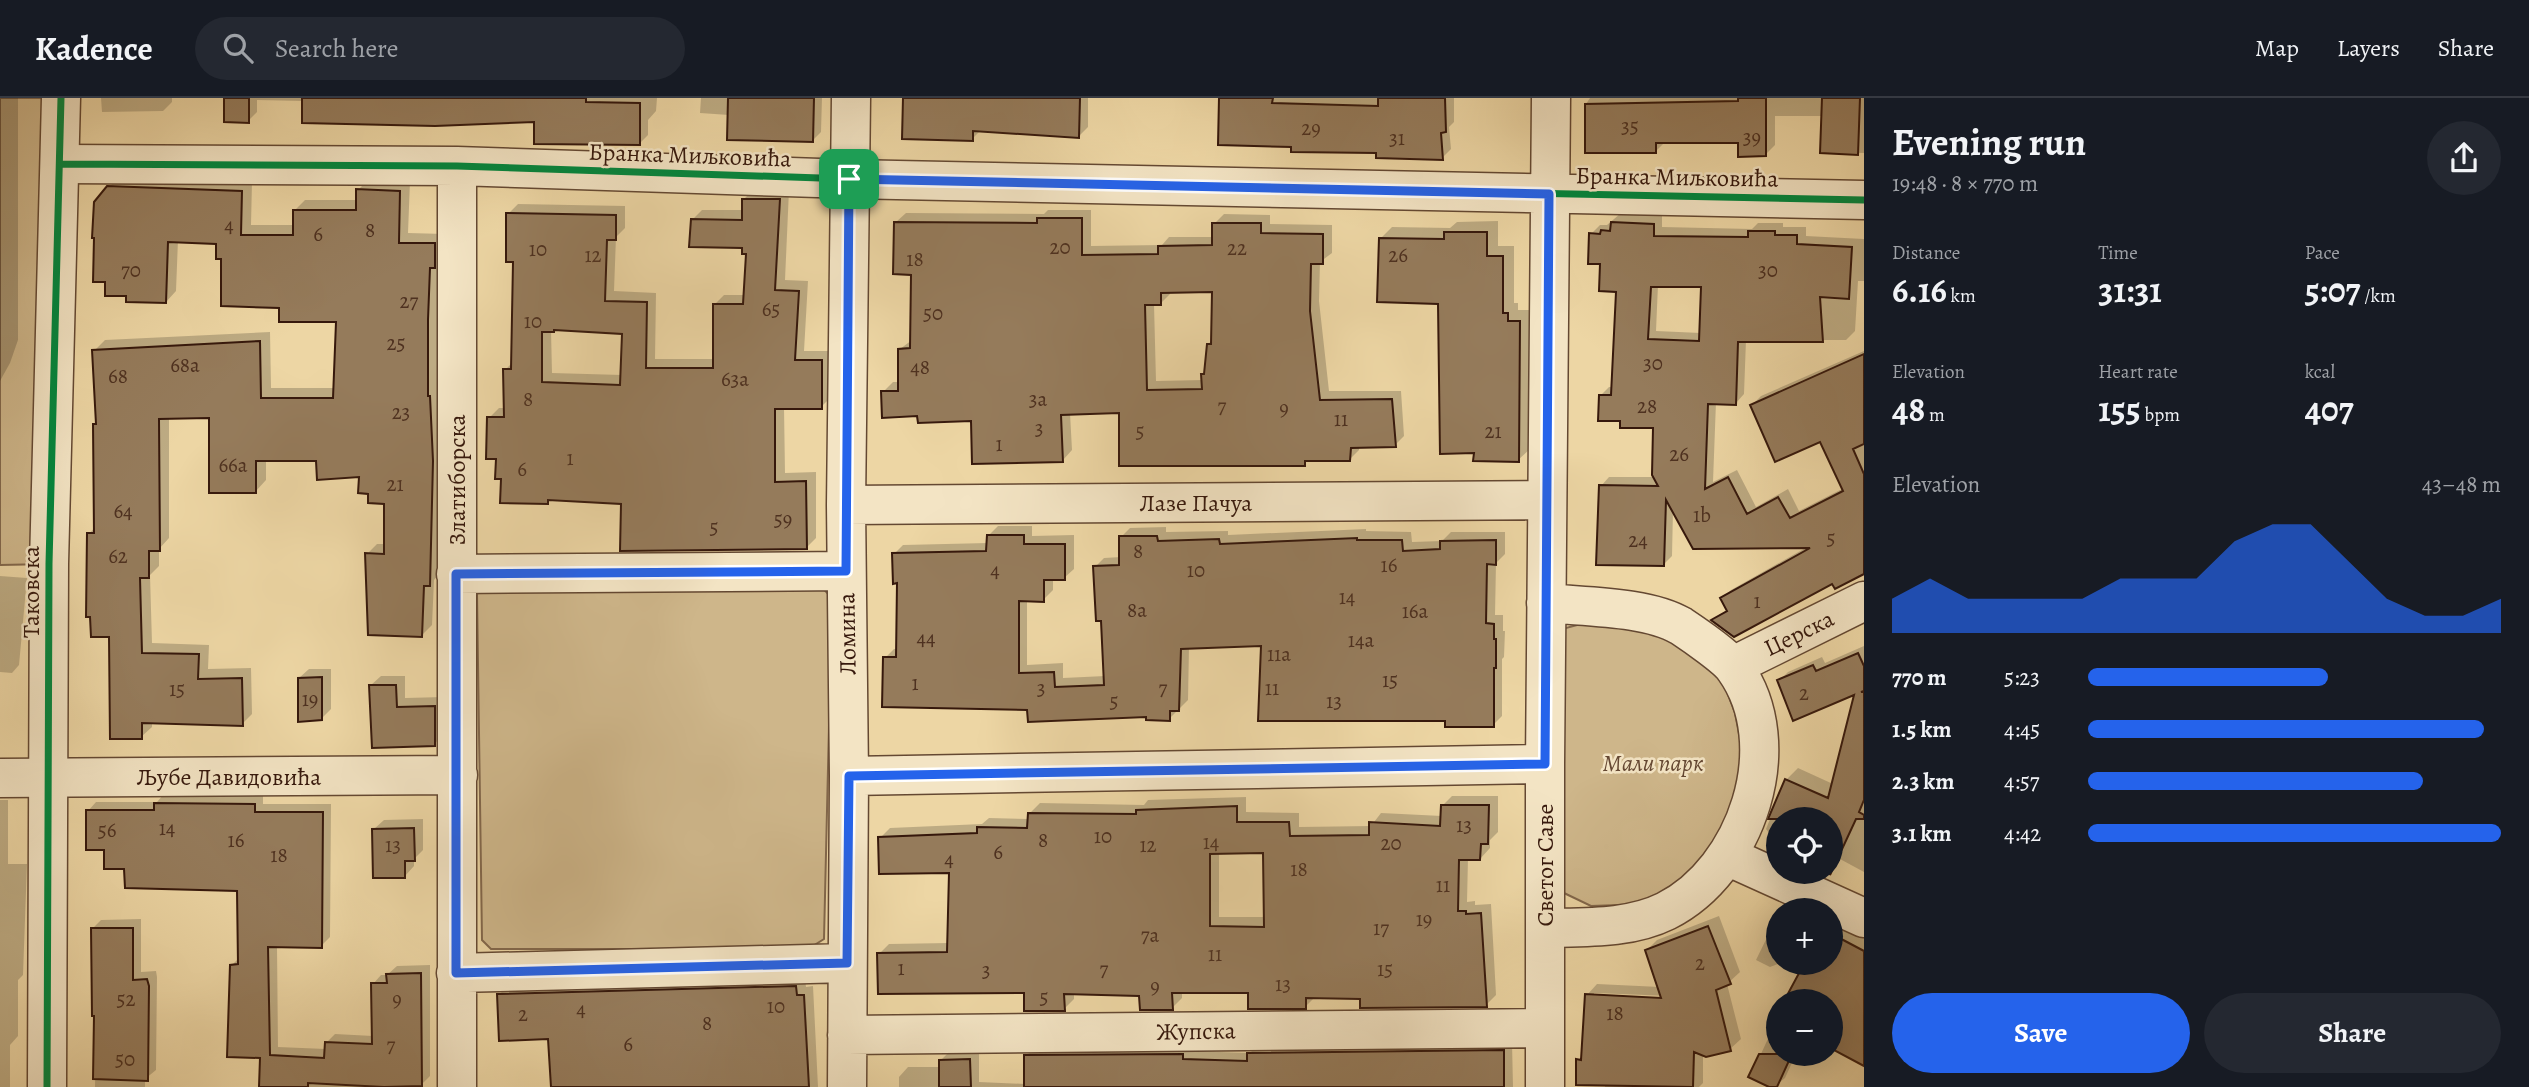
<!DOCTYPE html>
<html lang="en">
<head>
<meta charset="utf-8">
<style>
	body { margin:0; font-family:Alegreya,serif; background:#242831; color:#f1f3f6; height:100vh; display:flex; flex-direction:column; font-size:26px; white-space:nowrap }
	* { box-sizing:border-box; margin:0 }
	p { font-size:23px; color:#9ea1a6 }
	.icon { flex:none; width:38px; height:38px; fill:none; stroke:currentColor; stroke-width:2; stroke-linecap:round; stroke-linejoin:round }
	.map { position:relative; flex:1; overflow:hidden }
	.panel { display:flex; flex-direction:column; background:#171b24; width:665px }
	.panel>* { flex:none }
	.tools { position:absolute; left:1766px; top:709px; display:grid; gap:14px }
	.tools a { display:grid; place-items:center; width:77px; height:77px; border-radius:50%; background:#171b24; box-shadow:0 7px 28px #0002; font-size:35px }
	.pin { position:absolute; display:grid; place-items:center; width:60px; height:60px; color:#fff; margin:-30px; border-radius:14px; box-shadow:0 4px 10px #0006 }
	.round { display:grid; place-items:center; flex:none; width:74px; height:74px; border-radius:37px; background:#242831 }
	.headline { display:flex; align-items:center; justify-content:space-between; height:119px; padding:0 28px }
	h1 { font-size:38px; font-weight:700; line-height:52px }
	.figures { display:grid; grid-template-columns:repeat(3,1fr); gap:10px; height:119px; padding:7px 28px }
	.figures div { display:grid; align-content:center }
	.figures b { font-size:35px; font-weight:700 }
	.figures small { font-size:19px; font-weight:400 }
	.figures p { font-size:19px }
	.chart { height:196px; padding:14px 28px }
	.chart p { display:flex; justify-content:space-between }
	.chart svg { width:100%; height:126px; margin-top:7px; fill:#2563eb; opacity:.7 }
	.button { display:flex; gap:14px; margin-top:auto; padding:14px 28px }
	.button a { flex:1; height:80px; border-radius:42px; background:#2563eb; color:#fff; font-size:28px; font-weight:700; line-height:80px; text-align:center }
	.button a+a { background:#242831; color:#f1f3f6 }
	ul { padding:0 28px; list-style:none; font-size:23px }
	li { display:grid; grid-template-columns:112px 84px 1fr; align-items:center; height:52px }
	li i { height:18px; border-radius:9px; background:#2563eb }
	header { display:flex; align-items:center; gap:42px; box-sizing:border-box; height:98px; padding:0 35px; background:#171b24; border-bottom:2px solid #363941 }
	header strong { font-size:33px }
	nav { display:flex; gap:38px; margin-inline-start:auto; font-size:24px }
	.search { width:490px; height:63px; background:#242831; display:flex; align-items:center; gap:18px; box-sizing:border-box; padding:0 24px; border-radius:38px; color:#9ea1a6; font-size:26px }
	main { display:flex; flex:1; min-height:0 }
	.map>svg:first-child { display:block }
</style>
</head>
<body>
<header>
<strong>Kadence</strong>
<div class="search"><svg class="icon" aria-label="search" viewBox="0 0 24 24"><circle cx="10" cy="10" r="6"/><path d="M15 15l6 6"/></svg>Search here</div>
<nav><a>Map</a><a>Layers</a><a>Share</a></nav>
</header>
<main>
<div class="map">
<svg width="1864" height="989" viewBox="0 0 1864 989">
	<rect width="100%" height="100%" fill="#edd6a4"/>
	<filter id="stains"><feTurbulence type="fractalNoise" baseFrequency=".00286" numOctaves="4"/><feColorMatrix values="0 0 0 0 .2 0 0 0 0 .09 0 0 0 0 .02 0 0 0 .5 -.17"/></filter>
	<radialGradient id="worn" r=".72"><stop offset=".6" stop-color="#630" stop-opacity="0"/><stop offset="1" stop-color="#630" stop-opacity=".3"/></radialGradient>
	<!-- green -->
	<path fill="#ceb68a" stroke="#82674b" stroke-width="2" d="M0 0H61L49 466 0 467Z
		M816 483 832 500 824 841 808 851H491L482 842 477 496 491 487Z
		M1596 522 1673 541 1717 568 1735 615 1744 662 1737 703 1696 774 1648 806 1591 808 1564 795 1562 531Z"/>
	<!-- shadow -->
	<path fill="#0003" fill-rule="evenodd" d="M0 0H18V242L10 265 0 283Z
		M101 0H172V4L163 13 102 14Z
		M226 0H657L656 13 648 22V37L639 46 536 22 304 3 257 2V14L248 23Z
		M701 0H822L821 34 812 43 729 17 700 15Z
		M905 0H1088V29L1079 38 981 32 972 41Z
		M1214 0H1454V24L1449 29 1451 51 1442 60 1293 47 1221 0Z
		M1590 0H1864V55L1822 54 1823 18H1775V47L1765 57 1740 43H1666L1655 54 1586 6Z
		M119 79 252 84 251 127H295L294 113 305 102H358V92L368 82 410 83 408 135 445 136 440 164 438 211 439 476 434 482 432 527 422 537 367 456 377 446H385L386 404 370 394 361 377 317 361H266V382L256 393 210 319H169V440L159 451V468L150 477 152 545 209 547 208 571 251 570 252 616 242 626 152 624V629L141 639 111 537 89 436 96 428 95 327 97 324 94 253 105 242 270 234 271 290H336L337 222 281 209 223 159 218 144 178 142 176 193 166 204 109 89Z
		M753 92H789L785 182 808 183 804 253H831V299L821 309H784L785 375 816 374V440L806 450 622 405 551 400 547 404 503 380 489 320 499 310H506L505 272 513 264 515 163 508 116 518 106 625 108V130L616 139 614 193 656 195 655 261H715L714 207 724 197H746L748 155 744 148 692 122 702 112H744L743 102ZM555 230 624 234 622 277 552 275 551 232Z
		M1048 112H1091V148L1162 147 1169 139H1214V126L1224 116 1270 117V126L1332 127V155L1320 164 1319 203 1329 293H1401L1404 338 1395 347 1359 348V352L1350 361H1309L1304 366 1120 313 1070 315 1072 352 1063 362 972 321 919 316 883 294 893 284H900V251L912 242V175L896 124 906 115 1044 116ZM1213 192V242L1208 246 1203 282 1156 283 1154 206H1160L1170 196V193Z
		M1621 115 1662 118V129L1752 131 1758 125H1783V129H1806V138L1864 141V183H1858L1855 233 1846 242H1746L1744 296 1736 305 1716 304 1713 384 1737 372 1756 409 1788 391 1799 413 1844 390 1821 342 1752 307 1761 298 1864 253V474L1714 522 1728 511 1722 500 1731 492 1809 448 1673 412 1672 458 1663 467 1601 388 1609 379H1655V329L1622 321 1600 298 1609 289H1613L1618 192 1602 165 1591 136 1600 127H1607ZM1658 187H1702L1701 235 1656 233Z
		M1498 123V148H1514V205H1518V212H1531L1530 351 1518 362 1475 354 1440 204 1381 140 1392 129 1450 130 1457 124Z
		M998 428H1032V438L1074 437V471L1064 480 1053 481V492L1043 502H1027V567L1063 565V580L1105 578 1103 521 1095 469 1104 460 1121 459V439L1130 430 1166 429V434L1228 433V437L1366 431V433L1411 434 1412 444 1442 443 1451 434H1505V456L1496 465 1495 517H1503V533H1505L1504 559 1502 561V618L1493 627 1447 621 1262 547 1189 549 1188 602 1169 621 1148 617 1029 611 885 560 894 551H898L899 483 894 456 903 447 988 445 989 437Z
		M0 478 27 480 19 567 12 575 0 574Z
		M1864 548V591L1779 583 1788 574 1822 559 1825 565Z
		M309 571H331V611L321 621 299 580Z
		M381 578H405V600L444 599V637L434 646 371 587Z
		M1864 665V774L1840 761 1833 767 1830 721H1778V742L1773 740 1766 731 1786 682 1798 670 1833 686Z
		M164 696 263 698V706H331L330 839 321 848H277L278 949 326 951V945L335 936 373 938V886L381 877H387L397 868 430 867V978L422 986H412V989H260L262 958 232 867 240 859 239 791 126 769 106 750 88 713 96 704H157Z
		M1452 698H1498V734L1490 742V750L1480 761 1468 760 1467 804 1475 803V807L1491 806 1496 897 1486 907 1315 899 1305 909 1250 893H1182V900L1172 910 1141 896 1074 894V901L1064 911 1026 893 879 856 889 846 949 845 951 773 880 740 890 730 982 726 989 720 1029 721V716L1040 705 1144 707 1148 702 1246 699V714L1299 715V729L1371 728 1381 715 1442 718V708ZM1265 753V819H1219V754Z
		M0 702H8V766H27L23 877 18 882V938L10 947V989H0Z
		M423 721V752L414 761V768L405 778 374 731 384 722Z
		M1788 806 1801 812H1782Z
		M1778 817V864H1783L1770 869 1756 862Z
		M1719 818 1740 874 1727 886 1741 941 1730 951 1703 956V985L1699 989H1605V986L1578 962 1583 957 1587 897 1597 886 1660 889 1647 852 1657 842ZM1594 895 1670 898V902L1594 898Z
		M141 821V874L156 873 157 879 156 972 145 981V989H95L96 916 92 831 101 822Z
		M1830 825 1864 839V966L1830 903H1786L1830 864Z
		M805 880 806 889 813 888 818 989H552L550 940 499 897 508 887Z
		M1778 919V956H1796L1785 980 1774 989 1754 971Z
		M1512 944 1513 989H899V979L908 969H941V962L950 953 979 952V984L1025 986 1026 958 1035 949 1191 948V953L1250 955 1258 947Z"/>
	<!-- building -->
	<path fill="#957b5b" stroke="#36180c" stroke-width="2" fill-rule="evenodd" d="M224 0H249V25L224 24Z
		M302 0H586V4L640 5V47L534 46V24L435 28 302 25Z
		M728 0H814L813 44 727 42Z
		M903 0H1080L1079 40 973 33V43L902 41Z
		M1219 0H1273L1272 5 1378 8V0H1445L1446 34 1441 35 1443 62 1376 60V55L1291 54V49L1218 47Z
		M1738 0H1766V58L1738 59V45H1656V55H1585V6L1738 3Z
		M1822 0H1860L1858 57 1820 55Z
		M107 88 242 93 241 137H293V112H356V91L400 93 399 145H435V170H430L428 222V298H430L433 363 430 488H424L422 539 368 537 365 455 384 456V406L368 405V396L358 395 359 379 317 382 316 363H256V395H209V320L159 321 160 453H149V480H140L142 555 199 556 198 581 242 580 243 628 142 625V641H110L109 539H91L90 519H86L87 435H94L93 326H96L92 252 260 243 261 300H333L336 224H279V210L221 208V161H216V146L168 144 166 205 126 204V198H105V184H93L94 140H92L94 104Z
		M742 101H780L775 192 799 193 795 262H822V311H775V384L806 383 807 451 620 453 621 406 548 402V406L500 405 501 381H495L496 361H486L487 319H504L503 271H511L513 164H506V115L616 117V142H607L605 203 647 204 646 270H713V206H743L746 156H742V150L689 149 691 121 742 122ZM554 232 622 236 620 287 542 284V234H554Z
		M1037 120H1082V157L1158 156V148L1212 147V125H1261V135L1323 136V166H1311L1310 213 1320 302 1392 301 1396 349 1351 350 1350 363H1305V368H1119V315L1061 317 1063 364 972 366 971 323 918 325 917 318 882 320 881 293H898V251L910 250 911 177 893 176 894 124 1037 125ZM1212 194 1211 246H1207L1204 276H1201L1202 291 1147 292 1145 207H1161V195Z
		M1611 124 1654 126V138L1748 139V133H1775V137H1797V146L1852 149 1849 201 1820 199 1823 244H1738L1736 307 1708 306 1705 391 1728 379 1747 416 1778 399 1790 420 1843 393 1820 344 1775 364 1750 307 1864 256V346L1853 351 1864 376V476L1835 491 1832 486 1734 539 1711 522 1727 513 1720 500 1810 450 1693 451 1666 402 1664 468 1596 467 1599 387 1658 388 1652 377 1653 330H1620V323H1598L1599 297H1611L1616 194 1599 193 1600 166H1588L1589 135 1600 136 1601 132 1610 133ZM1651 189H1701L1699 243 1648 241Z
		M1444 134H1487V158H1503V215H1508V223H1520L1519 364 1473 363 1474 355 1440 356 1438 206 1377 204 1379 140 1444 141Z
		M987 437H1024V446H1065V482H1044V504L1019 503V575L1054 574 1055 589 1104 587 1101 523H1096L1093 468 1119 467V438H1157L1158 443 1219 441 1220 446 1357 440V442H1402L1403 453 1440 451V443L1496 442V467L1487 466 1486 525 1494 526V541H1496V570H1494V629H1445V623H1258L1261 548 1181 551 1179 613H1170V623L1146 622V619L1028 624 1027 612 882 609 883 559H896L897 485 893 486 892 455 986 453Z
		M1858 555 1864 568V593L1861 594H1864V702L1859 714 1864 717V721H1856L1830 777V721H1768L1785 681 1828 700 1854 597 1793 623 1777 582 1813 567 1816 573Z
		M322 579V622L298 624V580Z
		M369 587H396L397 609 435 608V648L372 650Z
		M154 705 255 706V714H323L322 850 268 849 270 957 324 960 325 944 372 946 371 885H387L386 876 421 875 422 988 384 989 308 985V989H259L260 960 227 959 230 867 238 866 237 793 125 790 124 771H104V752H86V712H154Z
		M1441 707H1489L1488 746H1481L1480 762H1459L1458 813H1466V816L1481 815 1487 909 1360 910V901L1306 900V911H1248V895H1172L1173 912H1140L1139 898 1064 896 1065 913H1024V895L878 896 877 855 947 854 949 775 879 776 878 739 977 735V729L1027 730 1028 715 1136 716V712L1237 708V724H1289L1290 738 1369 737V724L1440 728ZM1263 755 1264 829 1210 828V756Z
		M414 730 415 763H405V780H373L372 731Z
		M1708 828 1731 886 1716 892 1731 953 1706 959 1694 954 1693 989 1576 987V961L1581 962 1585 896 1661 900 1645 852Z
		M91 830H133V882L147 881 149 888 148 983 93 981 94 918H92Z
		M1830 835 1864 853V968L1830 950V903H1784L1805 864H1830Z
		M796 888 797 897H804L809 989H551L548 941 499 943 497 896Z
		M1504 952V989H1024V957L1183 956V961L1247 963V955Z
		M1759 956H1792L1777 989H1769L1748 979Z
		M970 961 971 989H939V962Z"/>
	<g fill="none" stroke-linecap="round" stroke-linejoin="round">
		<defs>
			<path id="minor" d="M61 66 457 68 849 81 1864 102
				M846 407 1546 402
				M456 476 846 473
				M1546 505C1585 509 1647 508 1681 528 1693 536 1728 560 1735 571 1789 647 1747 772 1666 813 1630 831 1586 829 1546 830
				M1733 568 1864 503
				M849 678 1545 666
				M0 680 458 677
				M1727 758 1864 820
				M456 875 847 865
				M847 937 1545 930
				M457 989V68
				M847 989 849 678 846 407 851 0
				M1545 989V666L1551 0"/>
			<path id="tertiary" d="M47 989 49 466 61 0"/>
		</defs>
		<!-- minor casing -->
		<use href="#minor" stroke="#644832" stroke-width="41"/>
		<!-- tertiary casing -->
		<use href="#tertiary" stroke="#644832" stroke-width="41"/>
		<!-- minor -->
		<use href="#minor" stroke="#f3e4c4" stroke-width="38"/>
		<!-- tertiary -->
		<use href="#tertiary" stroke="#f3e4c4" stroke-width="38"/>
		<defs>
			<path id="cycleway" d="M61 66 457 68 849 81 1864 102
				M47 989 49 466 61 0"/>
		</defs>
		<!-- cycleway casing -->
		<use href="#cycleway" stroke="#f3e4c4" stroke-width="11"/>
		<!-- cycleway -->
		<use href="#cycleway" stroke="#00873e" stroke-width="7"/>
	</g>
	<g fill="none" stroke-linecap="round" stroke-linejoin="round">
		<defs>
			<path id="route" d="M849 81 1549 96 1545 666 849 678 847 865 456 875V476L846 473Z"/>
		</defs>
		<!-- route casing -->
		<use href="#route" stroke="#fff" stroke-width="14"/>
		<!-- route -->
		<use href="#route" stroke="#2563eb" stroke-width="9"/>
	</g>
	<g text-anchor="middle" stroke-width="5" stroke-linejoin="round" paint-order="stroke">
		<!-- number labels -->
		<g font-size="21" fill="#4e3120">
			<text x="1630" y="35">35</text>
			<text x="1311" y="37">29</text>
			<text x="1752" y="46">39</text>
			<text x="1397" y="47">31</text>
			<text x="229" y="134">4</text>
			<text x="370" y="139">8</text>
			<text x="318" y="143">6</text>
			<text x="1060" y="156">20</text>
			<text x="1237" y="157">22</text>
			<text x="538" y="158">10</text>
			<text x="593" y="164">12</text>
			<text x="1398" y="164">26</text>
			<text x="915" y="168">18</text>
			<text x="131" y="179">70</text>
			<text x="1768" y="179">30</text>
			<text x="409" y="210">27</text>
			<text x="771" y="218">65</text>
			<text x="933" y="222">50</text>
			<text x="533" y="230">10</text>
			<text x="396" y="252">25</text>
			<text x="1653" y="272">30</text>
			<text x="185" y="274">68a</text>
			<text x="920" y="276">48</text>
			<text x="118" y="285">68</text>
			<text x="735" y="288">63a</text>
			<text x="528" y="308">8</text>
			<text x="1038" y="308">3a</text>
			<text x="1222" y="315">7</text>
			<text x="1647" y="315">28</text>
			<text x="1284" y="317">9</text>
			<text x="401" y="321">23</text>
			<text x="1341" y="328">11</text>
			<text x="1039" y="337">3</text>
			<text x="1140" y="340">5</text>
			<text x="1493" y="340">21</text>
			<text x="999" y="353">1</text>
			<text x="1679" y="363">26</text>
			<text x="570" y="367">1</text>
			<text x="233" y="374">66a</text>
			<text x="522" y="378">6</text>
			<text x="395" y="393">21</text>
			<text x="123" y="420">64</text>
			<text x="1702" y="424">1b</text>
			<text x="783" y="428">59</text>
			<text x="714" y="436">5</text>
			<text x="1831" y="447">5</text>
			<text x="1638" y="449">24</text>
			<text x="1138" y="460">8</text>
			<text x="118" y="465">62</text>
			<text x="1389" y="474">16</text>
			<text x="995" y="479">4</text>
			<text x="1196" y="479">10</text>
			<text x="1347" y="506">14</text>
			<text x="1757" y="510">1</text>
			<text x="1137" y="519">8a</text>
			<text x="1415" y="520">16a</text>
			<text x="926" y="547">44</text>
			<text x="1361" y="549">14a</text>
			<text x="1279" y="563">11a</text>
			<text x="1390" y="589">15</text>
			<text x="915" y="592">1</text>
			<text x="1041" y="597">3</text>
			<text x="1163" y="597">7</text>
			<text x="1272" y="597">11</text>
			<text x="177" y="598">15</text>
			<text x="1804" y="602">2</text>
			<text x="310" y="608">19</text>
			<text x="1114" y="610">5</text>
			<text x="1334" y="610">13</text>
			<text x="1464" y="734">13</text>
			<text x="167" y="737">14</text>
			<text x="107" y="739">56</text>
			<text x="1103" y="745">10</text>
			<text x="236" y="749">16</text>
			<text x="1043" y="749">8</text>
			<text x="1211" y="751">14</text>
			<text x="1391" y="752">20</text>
			<text x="393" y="754">13</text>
			<text x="1148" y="754">12</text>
			<text x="998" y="761">6</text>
			<text x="279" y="764">18</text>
			<text x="949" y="768">4</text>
			<text x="1299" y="778">18</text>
			<text x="1443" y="794">11</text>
			<text x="1424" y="828">19</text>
			<text x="1381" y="837">17</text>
			<text x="1150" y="844">7a</text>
			<text x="1215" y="863">11</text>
			<text x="1700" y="872">2</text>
			<text x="901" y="877">1</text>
			<text x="1104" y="878">7</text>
			<text x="1385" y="878">15</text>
			<text x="986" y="879">3</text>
			<text x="1283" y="893">13</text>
			<text x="1155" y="895">9</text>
			<text x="1044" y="906">5</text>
			<text x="126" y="908">52</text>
			<text x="397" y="908">9</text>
			<text x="776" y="915">10</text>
			<text x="581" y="918">4</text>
			<text x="1615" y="922">18</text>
			<text x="523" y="923">2</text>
			<text x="707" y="932">8</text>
			<text x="628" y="953">6</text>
			<text x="391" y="954">7</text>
			<text x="125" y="968">50</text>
		</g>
		<!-- street labels -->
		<g font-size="24" fill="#36180c" stroke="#f3e4c4">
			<text transform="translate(690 57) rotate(2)" y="8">Бранка Миљковића</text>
			<text transform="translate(1677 79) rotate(1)" y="8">Бранка Миљковића</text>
			<text transform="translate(457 382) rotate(-90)" y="8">Златиборска</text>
			<text x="1196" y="413">Лазе Пачуа</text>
			<text transform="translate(31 494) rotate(-90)" y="8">Таковска</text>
			<text transform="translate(1799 535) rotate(-26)" y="8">Церска</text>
			<text transform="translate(847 536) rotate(-91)" y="8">Ломина</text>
			<text x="229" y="687">Љубе Давидовића</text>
			<text transform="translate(1545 767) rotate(-90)" y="8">Светог Саве</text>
			<text transform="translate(1196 933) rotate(-1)" y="8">Жупска</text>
		</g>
		<!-- park labels -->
		<g font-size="24" font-style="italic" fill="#644732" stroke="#f3e4c4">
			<text x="1653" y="673">Мали парк</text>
		</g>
	</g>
	<rect width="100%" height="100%" filter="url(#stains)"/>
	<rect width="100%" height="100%" fill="url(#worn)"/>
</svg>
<div class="tools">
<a><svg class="icon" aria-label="locate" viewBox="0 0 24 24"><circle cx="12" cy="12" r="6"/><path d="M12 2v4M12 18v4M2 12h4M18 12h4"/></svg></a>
<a>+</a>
<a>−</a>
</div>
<div class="pin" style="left:849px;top:81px;background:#1e9e55"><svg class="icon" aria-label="arrive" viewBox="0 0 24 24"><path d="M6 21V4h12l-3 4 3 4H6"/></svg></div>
</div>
<section class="panel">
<div class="headline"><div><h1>Evening run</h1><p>19:48 · 8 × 770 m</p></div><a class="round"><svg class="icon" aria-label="share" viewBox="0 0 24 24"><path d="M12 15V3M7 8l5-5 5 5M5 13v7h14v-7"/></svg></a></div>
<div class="figures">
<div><p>Distance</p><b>6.16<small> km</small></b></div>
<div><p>Time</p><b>31:31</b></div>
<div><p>Pace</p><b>5:07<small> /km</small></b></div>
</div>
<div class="figures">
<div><p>Elevation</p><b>48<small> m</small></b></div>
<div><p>Heart rate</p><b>155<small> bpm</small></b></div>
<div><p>kcal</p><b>407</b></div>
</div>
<div class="chart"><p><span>Elevation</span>43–48 m</p>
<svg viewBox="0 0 160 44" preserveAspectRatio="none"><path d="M0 44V32L10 25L20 32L30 32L40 32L50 32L60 25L70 25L80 25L90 12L100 6L110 6L120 19L130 32L140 38L150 38L160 32V44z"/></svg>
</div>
<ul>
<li><b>770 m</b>5:23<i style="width:58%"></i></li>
<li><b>1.5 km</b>4:45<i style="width:96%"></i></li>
<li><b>2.3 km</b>4:57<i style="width:81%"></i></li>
<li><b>3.1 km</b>4:42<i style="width:100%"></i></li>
</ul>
<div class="button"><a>Save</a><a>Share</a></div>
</section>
</main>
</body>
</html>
